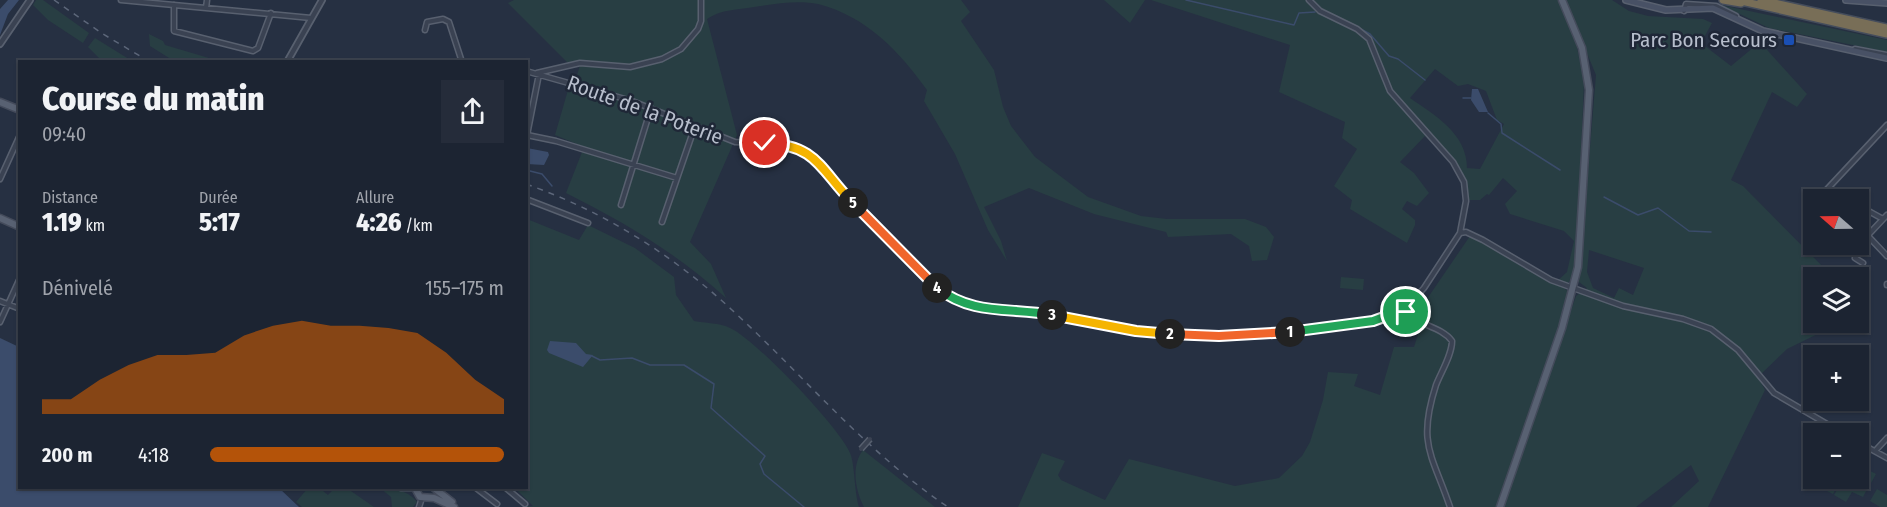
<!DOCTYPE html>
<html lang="fr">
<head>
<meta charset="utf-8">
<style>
	body { margin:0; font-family:"Fira Sans Condensed",sans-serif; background:#252c3a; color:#f1f3f6; height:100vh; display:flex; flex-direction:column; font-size:22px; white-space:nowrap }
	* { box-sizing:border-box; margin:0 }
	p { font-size:20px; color:#a0a4ac }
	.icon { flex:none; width:33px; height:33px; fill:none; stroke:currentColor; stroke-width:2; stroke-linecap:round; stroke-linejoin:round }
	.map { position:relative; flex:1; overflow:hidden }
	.details { position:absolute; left:18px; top:60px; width:510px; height:429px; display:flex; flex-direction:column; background:#1c2432; border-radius:0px; box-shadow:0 2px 4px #0004,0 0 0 2px #3a414d }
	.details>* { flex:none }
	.needle { width:39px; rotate:290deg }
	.tools { position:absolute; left:1803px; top:189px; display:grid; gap:12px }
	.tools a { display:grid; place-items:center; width:66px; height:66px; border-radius:0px; background:#1c2432; box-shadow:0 2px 4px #0004,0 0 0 2px #3a414d; font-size:30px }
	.pin { position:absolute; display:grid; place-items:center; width:51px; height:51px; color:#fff; margin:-26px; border:3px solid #fff; border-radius:50%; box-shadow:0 2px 6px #0007 }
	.km { position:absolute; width:30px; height:30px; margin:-15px; border-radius:50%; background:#222; color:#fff; font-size:16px; line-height:30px; text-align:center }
	.round { display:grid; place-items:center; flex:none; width:63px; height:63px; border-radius:0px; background:#252c3a }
	.headline { display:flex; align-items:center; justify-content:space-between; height:102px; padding:0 24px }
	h1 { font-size:33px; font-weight:800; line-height:45px }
	.stats { display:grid; grid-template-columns:repeat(3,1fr); gap:9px; height:102px; padding:6px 24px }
	.stats div { display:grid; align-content:center }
	.stats b { font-size:26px; font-weight:800 }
	.stats small { font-size:16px; font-weight:400 }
	.stats p { font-size:16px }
	.chart { height:168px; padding:12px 24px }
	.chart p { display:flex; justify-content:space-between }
	.chart svg { width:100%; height:108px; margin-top:6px; fill:#b45309; opacity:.7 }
	ul { padding:0 24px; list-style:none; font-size:20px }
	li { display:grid; grid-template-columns:96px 72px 1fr; align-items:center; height:45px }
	li i { height:15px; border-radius:8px; background:#b45309 }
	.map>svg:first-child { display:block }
</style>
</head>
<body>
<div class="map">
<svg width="1887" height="507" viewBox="0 0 1887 507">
	<rect width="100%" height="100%" fill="#263042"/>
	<!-- green -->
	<path fill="#283e43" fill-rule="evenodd" d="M36 0H43L89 33 83 43 48 20 33 5Z
		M514 0H961L970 12 961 21 994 70 1003 107 1011 126 1035 157 1088 197 1141 216 1167 219H1245L1266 227 1274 237 1267 260 1252 261 1249 246 1231 234 1168 237 1166 232 1094 214 1029 188 984 207 1001 241 1007 261 988 230 955 154 924 101 927 90C900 52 866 16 818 4 798 0 774 4 754 7 737 10 722 9 707 19L737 135 690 242 711 264 726 298C678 254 624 222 566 193L584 147 555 135 570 83 574 85 581 62 569 64 508 3Z
		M1104 0H1145L1130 23Z
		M1151 0H1559L1576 42 1584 83 1576 268 1569 282 1560 285 1569 292 1563 313 1497 507H1018L1042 453 1065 461 1058 475 1061 480 1105 500 1129 459 1235 486 1279 478 1302 456 1310 442 1323 400 1328 372 1358 374 1354 386 1380 395 1394 347H1414L1421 325 1414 321 1416 315 1470 236 1548 282 1554 284 1567 272 1574 241 1564 231 1510 214 1505 204 1517 191 1503 178 1489 195 1487 194 1480 200H1463C1467 175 1442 153 1425 136L1400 162 1414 173 1429 193 1417 206 1407 201 1402 209 1415 220V225L1407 243 1350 209 1352 200 1334 186 1357 149 1342 138 1345 122 1279 92 1290 45ZM1435 69 1458 86 1468 84 1486 91 1497 120 1504 124 1480 169 1467 168C1467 134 1436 116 1410 98Z
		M1565 0H1612L1629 11 1648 16 1703 19 1712 23 1701 43 1731 66 1760 42 1807 94 1797 107 1772 92 1731 180 1743 186 1833 277 1814 278V322L1840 323 1787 349 1758 377 1765 390 1708 507H1671L1699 481 1691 465 1636 507H1503L1576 296 1587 288 1579 282 1596 75ZM1589 250 1644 268 1633 295 1619 288 1614 298 1593 288 1587 272Z
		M1721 5 1887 40V52L1769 28Z
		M149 34 163 41 165 45 219 61H174L150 46Z
		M95 38 132 61H102L88 47Z
		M527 219 579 240 588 225 635 248 674 277 676 295 694 321C705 323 720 323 730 328 755 339 839 427 850 453 855 464 854 491 859 507H521L533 506 515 488H526Z
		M1341 277 1364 279 1363 290 1340 288Z
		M863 450 935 507H864C855 490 851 466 863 450Z
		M1859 465 1876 474 1871 483 1859 476Z
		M1829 479H1841L1833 494 1823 489Z
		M1843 479H1858L1869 485 1863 497 1852 492 1846 502 1834 495Z
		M308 488H319L328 495 332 491 348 489 374 507H302L296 502Z
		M375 488C389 488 408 489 417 502L413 507H392L391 497 380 488 377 490Z
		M1877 489 1887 495V507H1880L1870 501Z"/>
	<!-- water -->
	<path fill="#3b4c6b" d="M8 0H19L8 14 0 35V9Z
		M1472 89H1478L1488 112H1479L1471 100Z
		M527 148 548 152 549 155 544 165 527 164Z
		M0 338 19 347 20 488H279L299 507H0Z
		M550 341 576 343 586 354 593 355 583 367 549 353 547 350Z"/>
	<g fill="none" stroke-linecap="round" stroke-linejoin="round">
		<!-- stream -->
		<path stroke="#3b4c6b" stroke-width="1.5" d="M1186 0 1294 25 1299 13 1315 12
			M1353 25 1370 34 1389 56 1398 59 1425 80
			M1463 98H1471
			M1488 113 1501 124 1502 133 1560 170
			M526 170 542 174 552 186
			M1604 197 1638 215 1658 208 1689 231 1711 232
			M592 356 600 360 632 358 650 365H684L714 384 711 408 765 456 760 464 764 474 804 507"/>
		<defs>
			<path id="minor" d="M121 0 311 18
				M174 5V31L253 51 258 48 271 13
				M206 8 207 0
				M1684 11 1686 4 1716 6 1736 16
				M425 30 427 22 443 19 449 22 462 62
				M1855 49 1887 55
				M526 71 632 101 735 142 779 144 809 153 840 190 890 238 927 279 948 296 965 305 1039 313 1157 333 1219 336 1298 332 1376 320 1408 306 1424 288 1460 233 1466 201 1464 182 1453 162 1390 91 1369 39 1357 29 1320 11 1309 0
				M537 73 580 63 630 67 662 59 681 49 698 29 701 21V0
				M527 135 556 141 677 178
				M527 135 539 74
				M0 179 20 135
				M526 199 588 223
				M1817 200 1887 125
				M621 205 651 108
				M1863 208 1883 219
				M1810 211 1814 203
				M662 222 695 126
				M1460 233 1466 232 1483 240 1551 280 1623 306 1683 319 1711 329 1738 350 1774 393 1844 434
				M1868 236 1887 256
				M1863 263 1855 258 1869 234 1887 215
				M1887 285V284
				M0 301 20 309
				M1403 310C1416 325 1441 326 1452 341 1452 355 1441 372 1436 385 1417 444 1432 454 1450 507
				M0 322 20 278
				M1858 442 1887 458
				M1875 451 1887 438
				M401 488H412
				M476 488 497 504
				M506 488 525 504
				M419 507 422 498"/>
			<path id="tertiary" d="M0 44 30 0
				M287 62 322 0"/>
			<path id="secondary" d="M1626 0 1666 10 1713 8 1763 31 1887 58
				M1846 0 1887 3"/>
			<path id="primary" d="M0 102 20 110
				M0 218 20 227
				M415 488 420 497 434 498 454 507
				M434 488 452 502
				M1500 507 1562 328 1578 267 1589 90 1582 48 1562 0"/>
			<path id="motorway" d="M1723 0 1741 3
				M1737 0 1887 34
				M1761 0 1887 28"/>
		</defs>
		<!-- minor casing -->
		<use href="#minor" stroke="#58606f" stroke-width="7"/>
		<!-- tertiary casing -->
		<use href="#tertiary" stroke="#58606f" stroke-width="8"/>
		<!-- secondary casing -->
		<use href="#secondary" stroke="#58606f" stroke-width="8"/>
		<!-- primary casing -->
		<use href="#primary" stroke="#444b5b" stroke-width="9"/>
		<!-- motorway casing -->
		<use href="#motorway" stroke="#454d5c" stroke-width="10"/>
		<!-- minor -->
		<use href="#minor" stroke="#3a4252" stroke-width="4"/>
		<!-- tertiary -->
		<use href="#tertiary" stroke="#3a4252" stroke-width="4.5"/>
		<!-- secondary -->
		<use href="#secondary" stroke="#485165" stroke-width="5"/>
		<!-- primary -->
		<use href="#primary" stroke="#586172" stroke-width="6"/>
		<!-- motorway -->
		<use href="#motorway" stroke="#786e57" stroke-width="7"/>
		<!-- rail -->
		<path stroke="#5c6679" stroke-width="1.5" stroke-dasharray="6 6" stroke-linecap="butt" d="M54 0 103 34 150 62
			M526 184C603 211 673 255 732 310 804 376 866 452 948 507"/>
		<defs>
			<path id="minor-bridge" d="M861 449 870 439"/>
		</defs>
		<!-- minor-bridge casing -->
		<use href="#minor-bridge" stroke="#58606f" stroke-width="7" stroke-linecap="butt"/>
		<!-- minor-bridge -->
		<use href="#minor-bridge" stroke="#3a4252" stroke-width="4"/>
	</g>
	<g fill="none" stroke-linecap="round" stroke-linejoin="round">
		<defs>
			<path id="split-1" d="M1290 332 1373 321 1403 310 1406 312"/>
			<path id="split-2" d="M1170 334 1219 336 1290 332"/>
			<path id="split-3" d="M1052 315 1136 331 1170 334"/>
			<path id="split-4" d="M937 288C974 316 1009 307 1052 315"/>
			<path id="split-5" d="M853 203 937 288"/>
			<path id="split-6" d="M765 143C818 145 820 170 853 203"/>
		</defs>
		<!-- split-1 casing -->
		<use href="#split-1" stroke="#fff" stroke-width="12"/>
		<!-- split-2 casing -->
		<use href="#split-2" stroke="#fff" stroke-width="12"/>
		<!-- split-3 casing -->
		<use href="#split-3" stroke="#fff" stroke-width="12"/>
		<!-- split-4 casing -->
		<use href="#split-4" stroke="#fff" stroke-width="12"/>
		<!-- split-5 casing -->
		<use href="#split-5" stroke="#fff" stroke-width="12"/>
		<!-- split-6 casing -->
		<use href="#split-6" stroke="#fff" stroke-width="12"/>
		<!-- split-1 -->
		<use href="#split-1" stroke="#22a559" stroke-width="8"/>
		<!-- split-2 -->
		<use href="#split-2" stroke="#f0652b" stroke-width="8"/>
		<!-- split-3 -->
		<use href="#split-3" stroke="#f5b400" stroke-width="8"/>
		<!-- split-4 -->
		<use href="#split-4" stroke="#22a559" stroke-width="8"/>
		<!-- split-5 -->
		<use href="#split-5" stroke="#f0652b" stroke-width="8"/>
		<!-- split-6 -->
		<use href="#split-6" stroke="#f5b400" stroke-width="8"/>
	</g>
	<!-- markers -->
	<rect fill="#1a4fb4" stroke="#1f2737" stroke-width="2" x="1783" y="34" width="12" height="12" rx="3"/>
	<g text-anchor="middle" stroke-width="5" stroke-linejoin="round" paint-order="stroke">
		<!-- poi labels -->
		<g font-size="21" fill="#b7becc" stroke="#1f2737" text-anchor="end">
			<text x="1777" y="47">Parc Bon Secours</text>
		</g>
		<!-- street labels -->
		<g font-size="21" fill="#b7becc" stroke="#1f2737">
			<text transform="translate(645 110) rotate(20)" y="7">Route de la Poterie</text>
		</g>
	</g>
</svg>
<div class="tools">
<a><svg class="needle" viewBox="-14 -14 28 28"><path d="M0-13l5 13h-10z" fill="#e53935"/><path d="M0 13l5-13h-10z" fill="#a0a4ac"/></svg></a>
<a><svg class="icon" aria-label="layers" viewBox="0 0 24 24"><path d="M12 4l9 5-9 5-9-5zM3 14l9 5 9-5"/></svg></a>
<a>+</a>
<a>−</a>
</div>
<div class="pin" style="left:1406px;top:312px;background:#1e9e55"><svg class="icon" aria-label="arrive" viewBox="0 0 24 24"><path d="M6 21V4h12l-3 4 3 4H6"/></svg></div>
<div class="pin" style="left:765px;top:143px;background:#d93025"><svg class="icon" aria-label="check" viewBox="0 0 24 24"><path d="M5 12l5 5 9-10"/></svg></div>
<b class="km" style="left:1290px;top:332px">1</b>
<b class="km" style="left:1170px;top:334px">2</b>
<b class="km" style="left:1052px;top:315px">3</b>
<b class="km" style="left:937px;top:288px">4</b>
<b class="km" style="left:853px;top:203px">5</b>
<section class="details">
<div class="headline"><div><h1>Course du matin</h1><p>09:40</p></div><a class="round"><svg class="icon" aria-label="share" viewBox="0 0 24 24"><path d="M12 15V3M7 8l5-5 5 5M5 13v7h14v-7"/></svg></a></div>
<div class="stats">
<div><p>Distance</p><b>1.19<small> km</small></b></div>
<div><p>Durée</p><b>5:17</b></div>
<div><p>Allure</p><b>4:26<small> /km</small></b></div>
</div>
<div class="chart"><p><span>Dénivelé</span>155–175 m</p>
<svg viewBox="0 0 160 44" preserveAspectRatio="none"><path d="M0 44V38L10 38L20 30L30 24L40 20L50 20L60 19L70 12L80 8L90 6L100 8L110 8L120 9L130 11L140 19L150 30L160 38V44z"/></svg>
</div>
<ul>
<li><b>200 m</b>4:18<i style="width:100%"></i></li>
</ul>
</section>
</div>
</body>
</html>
